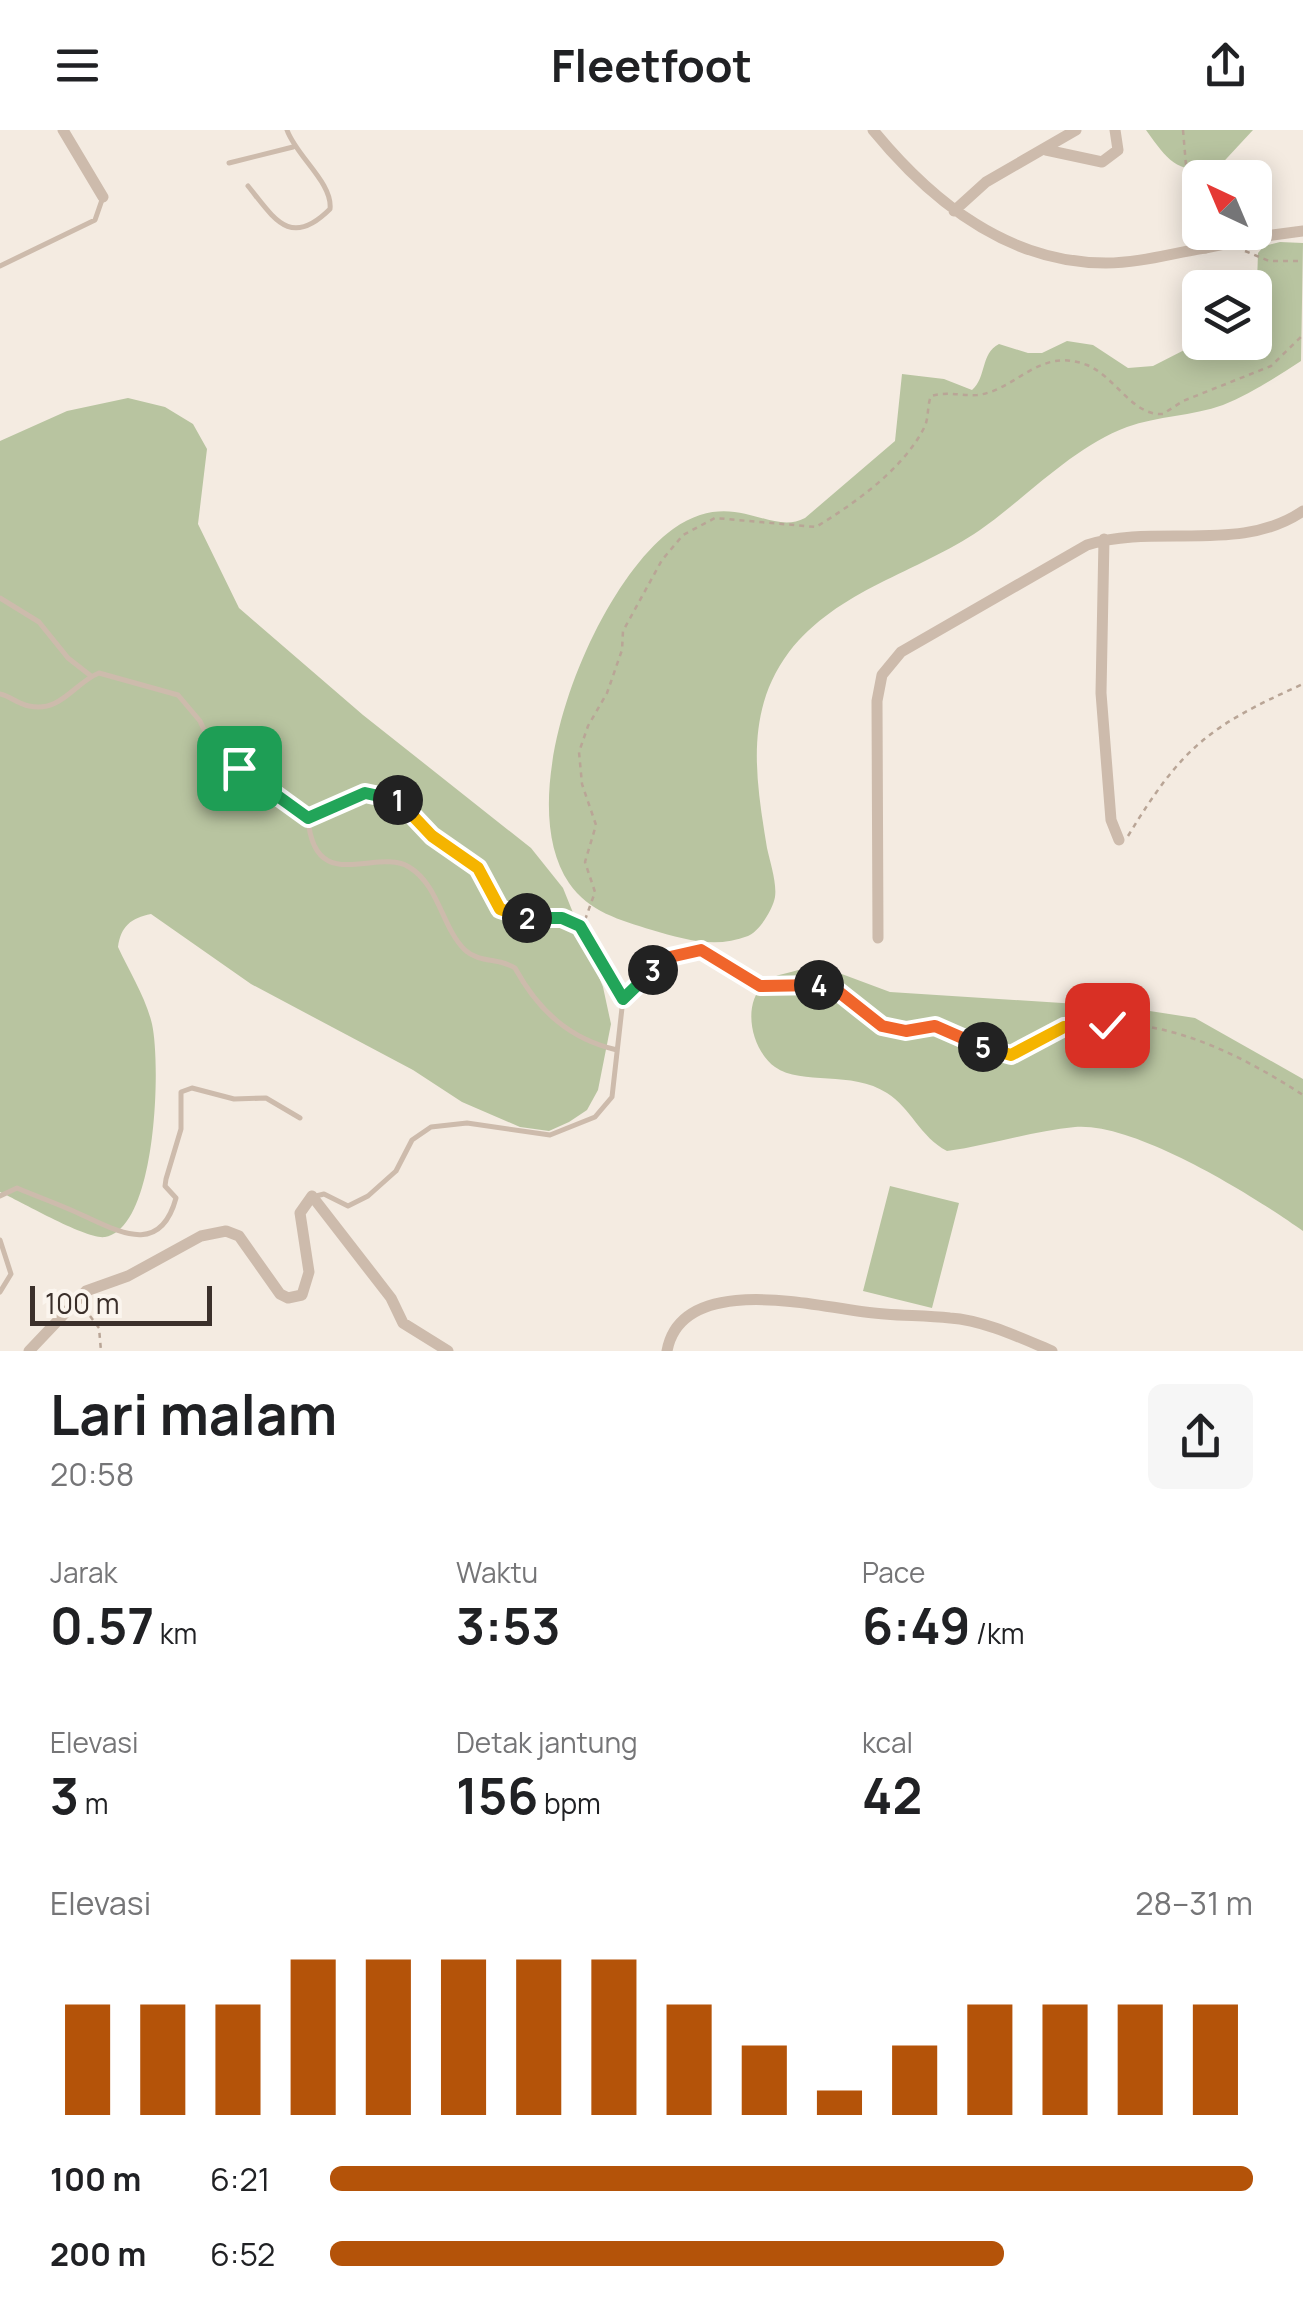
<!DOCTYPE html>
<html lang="id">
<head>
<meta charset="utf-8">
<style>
	body { margin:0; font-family:Manrope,sans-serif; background:#f6f6f6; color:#202124; height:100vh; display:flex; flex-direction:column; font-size:38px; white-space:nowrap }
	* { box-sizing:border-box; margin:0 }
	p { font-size:32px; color:#757577 }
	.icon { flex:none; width:55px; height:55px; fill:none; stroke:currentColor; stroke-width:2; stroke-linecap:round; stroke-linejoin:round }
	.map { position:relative; height:1221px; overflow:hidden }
	.sheet { display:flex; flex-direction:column; background:#fff; flex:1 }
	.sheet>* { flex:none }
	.needle { width:65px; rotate:316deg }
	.controls { position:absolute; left:1182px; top:30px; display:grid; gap:20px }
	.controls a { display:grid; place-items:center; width:90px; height:90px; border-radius:15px; background:#fff; box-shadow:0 5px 25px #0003; font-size:50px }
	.scale { position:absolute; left:30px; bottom:25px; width:182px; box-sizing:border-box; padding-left:10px; border:5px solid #3b302b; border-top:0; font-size:28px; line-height:35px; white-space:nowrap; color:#3b302b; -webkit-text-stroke:8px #fbf5ee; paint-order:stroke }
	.pin { position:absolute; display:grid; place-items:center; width:85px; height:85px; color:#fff; margin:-42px; border-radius:20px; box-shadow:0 5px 15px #0006 }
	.km { position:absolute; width:50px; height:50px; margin:-25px; border-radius:50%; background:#222; color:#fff; font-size:28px; line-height:50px; text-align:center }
	.round { display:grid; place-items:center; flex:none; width:105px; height:105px; border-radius:15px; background:#f6f6f6 }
	.head { display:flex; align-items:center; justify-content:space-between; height:170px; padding:0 50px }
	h1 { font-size:55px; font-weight:700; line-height:75px }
	.metrics { display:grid; grid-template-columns:repeat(3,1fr); gap:15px; height:170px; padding:10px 50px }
	.metrics div { display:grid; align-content:center }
	.metrics b { font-size:50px; font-weight:700 }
	.metrics small { font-size:28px; font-weight:400 }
	.metrics p { font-size:28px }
	.chart { height:280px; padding:20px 50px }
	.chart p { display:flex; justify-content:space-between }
	.chart svg { width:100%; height:180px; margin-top:10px; stroke:#b45309; stroke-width:6 }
	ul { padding:0 50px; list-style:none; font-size:32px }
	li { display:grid; grid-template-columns:160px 120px 1fr; align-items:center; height:75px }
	li i { height:25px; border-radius:12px; background:#b45309 }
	header { display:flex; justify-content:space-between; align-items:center; height:130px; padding:0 50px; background:#fff; font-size:45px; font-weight:700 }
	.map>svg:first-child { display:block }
</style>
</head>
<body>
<header><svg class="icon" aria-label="menu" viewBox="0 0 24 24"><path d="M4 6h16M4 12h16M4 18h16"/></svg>Fleetfoot<svg class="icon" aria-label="share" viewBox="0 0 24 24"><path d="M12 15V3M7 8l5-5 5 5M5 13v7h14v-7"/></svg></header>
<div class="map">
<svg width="1303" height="1221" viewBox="0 0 1303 1221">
	<rect width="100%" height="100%" fill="#f4ebe1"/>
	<!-- green -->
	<path fill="#b8c4a0" d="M1146 0H1253L1214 42C1174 40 1169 32 1146 0Z
		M1280 112 1303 113 1301 231C1276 247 1251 264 1223 275 1192 286 1158 286 1127 297 1073 317 1027 367 980 400 917 443 838 459 789 522 744 582 756 650 767 718 770 732 777 753 775 767 773 779 759 802 748 806 715 819 683 809 652 800 620 790 589 782 569 753 509 665 595 455 673 399 734 356 769 407 805 388L895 311 902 244 944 249 972 260C987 247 980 224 999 214L1028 223H1042L1067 211 1093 215 1128 238 1153 236 1200 212H1255L1258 123 1264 116Z
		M128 268 165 277 193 294 207 319 198 394 239 478 363 585 531 718 563 758 603 857 611 894 598 960 587 980 569 992 549 1001 520 997 462 972 413 940 251 854 151 784C131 788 121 796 118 817 129 841 146 868 152 894 161 934 157 1098 105 1107 87 1110 20 1071 0 1062V311L67 281Z
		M798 840H831L890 862 1124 877 1195 888 1303 949V1101C1254 1066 1135 992 1075 997 1032 1001 990 1015 947 1021 920 1007 911 978 887 963 852 940 802 956 775 937 750 919 740 869 769 850 776 844 790 843 798 840Z
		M890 1056 959 1073 932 1178 863 1161Z"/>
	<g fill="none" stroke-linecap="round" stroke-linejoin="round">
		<!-- path -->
		<path stroke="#b9a596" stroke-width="2.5" stroke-dasharray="5 5" stroke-linecap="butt" d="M1183 0 1187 47 1200 73
			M1245 121 1269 131H1303
			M1128 706C1182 617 1209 596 1303 554
			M585 790 595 762 585 732 596 695 582 654 579 622 588 596 607 563 622 520 623 501 662 430 683 405 715 388 816 397C855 373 904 339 925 296 929 286 927 276 931 266 948 261 961 266 977 265 1016 261 1039 216 1087 235 1116 247 1132 286 1163 284L1183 271 1271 236 1303 205
			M631 861 670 827 701 820 760 855 818 854 839 863 882 896 906 901 935 896 1011 925C1108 860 1215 908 1303 965
			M84 1178 99 1198 101 1221"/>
		<!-- lane -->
		<path stroke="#cdbbac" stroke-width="5" d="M229 33 293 17
			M248 56C274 88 290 119 330 79 333 53 296 26 287 0
			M0 136 95 90 103 67
			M0 468 39 492 68 528 91 546
			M0 564C10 566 18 574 29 576 61 583 74 553 99 543L178 565 200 591 212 617 308 688 365 663 398 670 432 706 478 738 494 771 508 785 562 789 580 796 623 869 612 967 595 987 550 1005 467 993 431 997 412 1010 396 1041 368 1066 348 1076 324 1064 316 1066
			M308 688C314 767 376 717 409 737 439 755 442 798 465 820 479 833 500 828 515 838 538 880 569 909 617 920
			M0 1066 17 1058C38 1067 61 1075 82 1085 118 1101 160 1127 176 1068L165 1056 166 1049 181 999V962L192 958 234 969 266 968 300 988
			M0 1110 11 1144 0 1162"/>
		<!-- street -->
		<path stroke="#cdbbac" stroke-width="11" d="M63 0 103 67
			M873 0C932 72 1008 133 1106 133 1139 133 1173 123 1205 118
			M1046 20 1102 32 1118 20 1115 0
			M954 81 986 52 1076 0
			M1258 107 1303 101
			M1104 409 1101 563 1111 690 1119 710
			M878 808 877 571 882 545 901 522 1087 415C1157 393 1241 424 1303 381
			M29 1221 86 1161 128 1146 201 1106 226 1101 239 1106 280 1164 288 1168 302 1165 309 1142 300 1083 312 1066 391 1168 403 1193 448 1221
			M667 1221C681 1143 811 1175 865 1182 893 1186 921 1185 950 1188 983 1190 1021 1208 1052 1221"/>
		<!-- street-bridge -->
		<path stroke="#cdbbac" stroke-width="11" d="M1205 118 1258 107"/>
	</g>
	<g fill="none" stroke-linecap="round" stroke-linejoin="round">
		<defs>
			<path id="split-1" d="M239 638 308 688 365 663 398 670"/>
			<path id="split-2" d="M398 670 432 706 478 738 500 779 527 788"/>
			<path id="split-3" d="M527 788H562L580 796 623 869 653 840"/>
			<path id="split-4" d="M653 840 670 827 701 820 760 856 819 855"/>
			<path id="split-5" d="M819 855 839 862 882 896 906 901 935 896 983 917"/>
			<path id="split-6" d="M983 917 1011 925 1064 897 1107 895"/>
		</defs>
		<!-- split-1 casing -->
		<use href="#split-1" stroke="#fff" stroke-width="20"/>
		<!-- split-2 casing -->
		<use href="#split-2" stroke="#fff" stroke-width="20"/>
		<!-- split-3 casing -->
		<use href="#split-3" stroke="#fff" stroke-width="20"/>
		<!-- split-4 casing -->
		<use href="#split-4" stroke="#fff" stroke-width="20"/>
		<!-- split-5 casing -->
		<use href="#split-5" stroke="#fff" stroke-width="20"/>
		<!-- split-6 casing -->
		<use href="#split-6" stroke="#fff" stroke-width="20"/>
		<!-- split-1 -->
		<use href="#split-1" stroke="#22a559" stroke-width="12"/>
		<!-- split-2 -->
		<use href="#split-2" stroke="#f5b400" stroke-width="12"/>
		<!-- split-3 -->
		<use href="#split-3" stroke="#22a559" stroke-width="12"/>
		<!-- split-4 -->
		<use href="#split-4" stroke="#f0652b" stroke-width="12"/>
		<!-- split-5 -->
		<use href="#split-5" stroke="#f0652b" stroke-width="12"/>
		<!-- split-6 -->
		<use href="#split-6" stroke="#f5b400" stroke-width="12"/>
	</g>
</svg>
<div class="controls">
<a><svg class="needle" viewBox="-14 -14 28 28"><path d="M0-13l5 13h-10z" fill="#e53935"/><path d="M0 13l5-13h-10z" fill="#757577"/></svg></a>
<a><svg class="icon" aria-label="layers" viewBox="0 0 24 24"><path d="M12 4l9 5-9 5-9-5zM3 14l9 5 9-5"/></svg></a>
</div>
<div class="scale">100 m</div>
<div class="pin" style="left:239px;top:638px;background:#1e9e55"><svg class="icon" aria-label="arrive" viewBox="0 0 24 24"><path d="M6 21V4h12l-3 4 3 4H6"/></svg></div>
<div class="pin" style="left:1107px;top:895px;background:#d93025"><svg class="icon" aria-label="check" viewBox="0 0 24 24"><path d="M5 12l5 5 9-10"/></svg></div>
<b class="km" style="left:398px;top:670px">1</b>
<b class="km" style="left:527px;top:788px">2</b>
<b class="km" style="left:653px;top:840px">3</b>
<b class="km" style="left:819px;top:855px">4</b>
<b class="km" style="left:983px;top:917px">5</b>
</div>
<section class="sheet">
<div class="head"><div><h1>Lari malam</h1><p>20:58</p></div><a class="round"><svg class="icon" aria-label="share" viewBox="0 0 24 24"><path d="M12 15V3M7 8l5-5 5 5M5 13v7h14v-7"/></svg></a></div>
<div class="metrics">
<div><p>Jarak</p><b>0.57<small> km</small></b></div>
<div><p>Waktu</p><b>3:53</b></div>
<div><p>Pace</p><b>6:49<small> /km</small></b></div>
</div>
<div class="metrics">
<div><p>Elevasi</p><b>3<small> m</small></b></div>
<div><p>Detak jantung</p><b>156<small> bpm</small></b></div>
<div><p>kcal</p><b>42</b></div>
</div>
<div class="chart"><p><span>Elevasi</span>28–31 m</p>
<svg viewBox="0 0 160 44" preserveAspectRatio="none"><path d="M5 44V17M15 44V17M25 44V17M35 44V6M45 44V6M55 44V6M65 44V6M75 44V6M85 44V17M95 44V27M105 44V38M115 44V27M125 44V17M135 44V17M145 44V17M155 44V17"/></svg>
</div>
<ul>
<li><b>100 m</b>6:21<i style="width:100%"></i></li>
<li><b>200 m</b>6:52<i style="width:73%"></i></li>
</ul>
</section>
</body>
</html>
